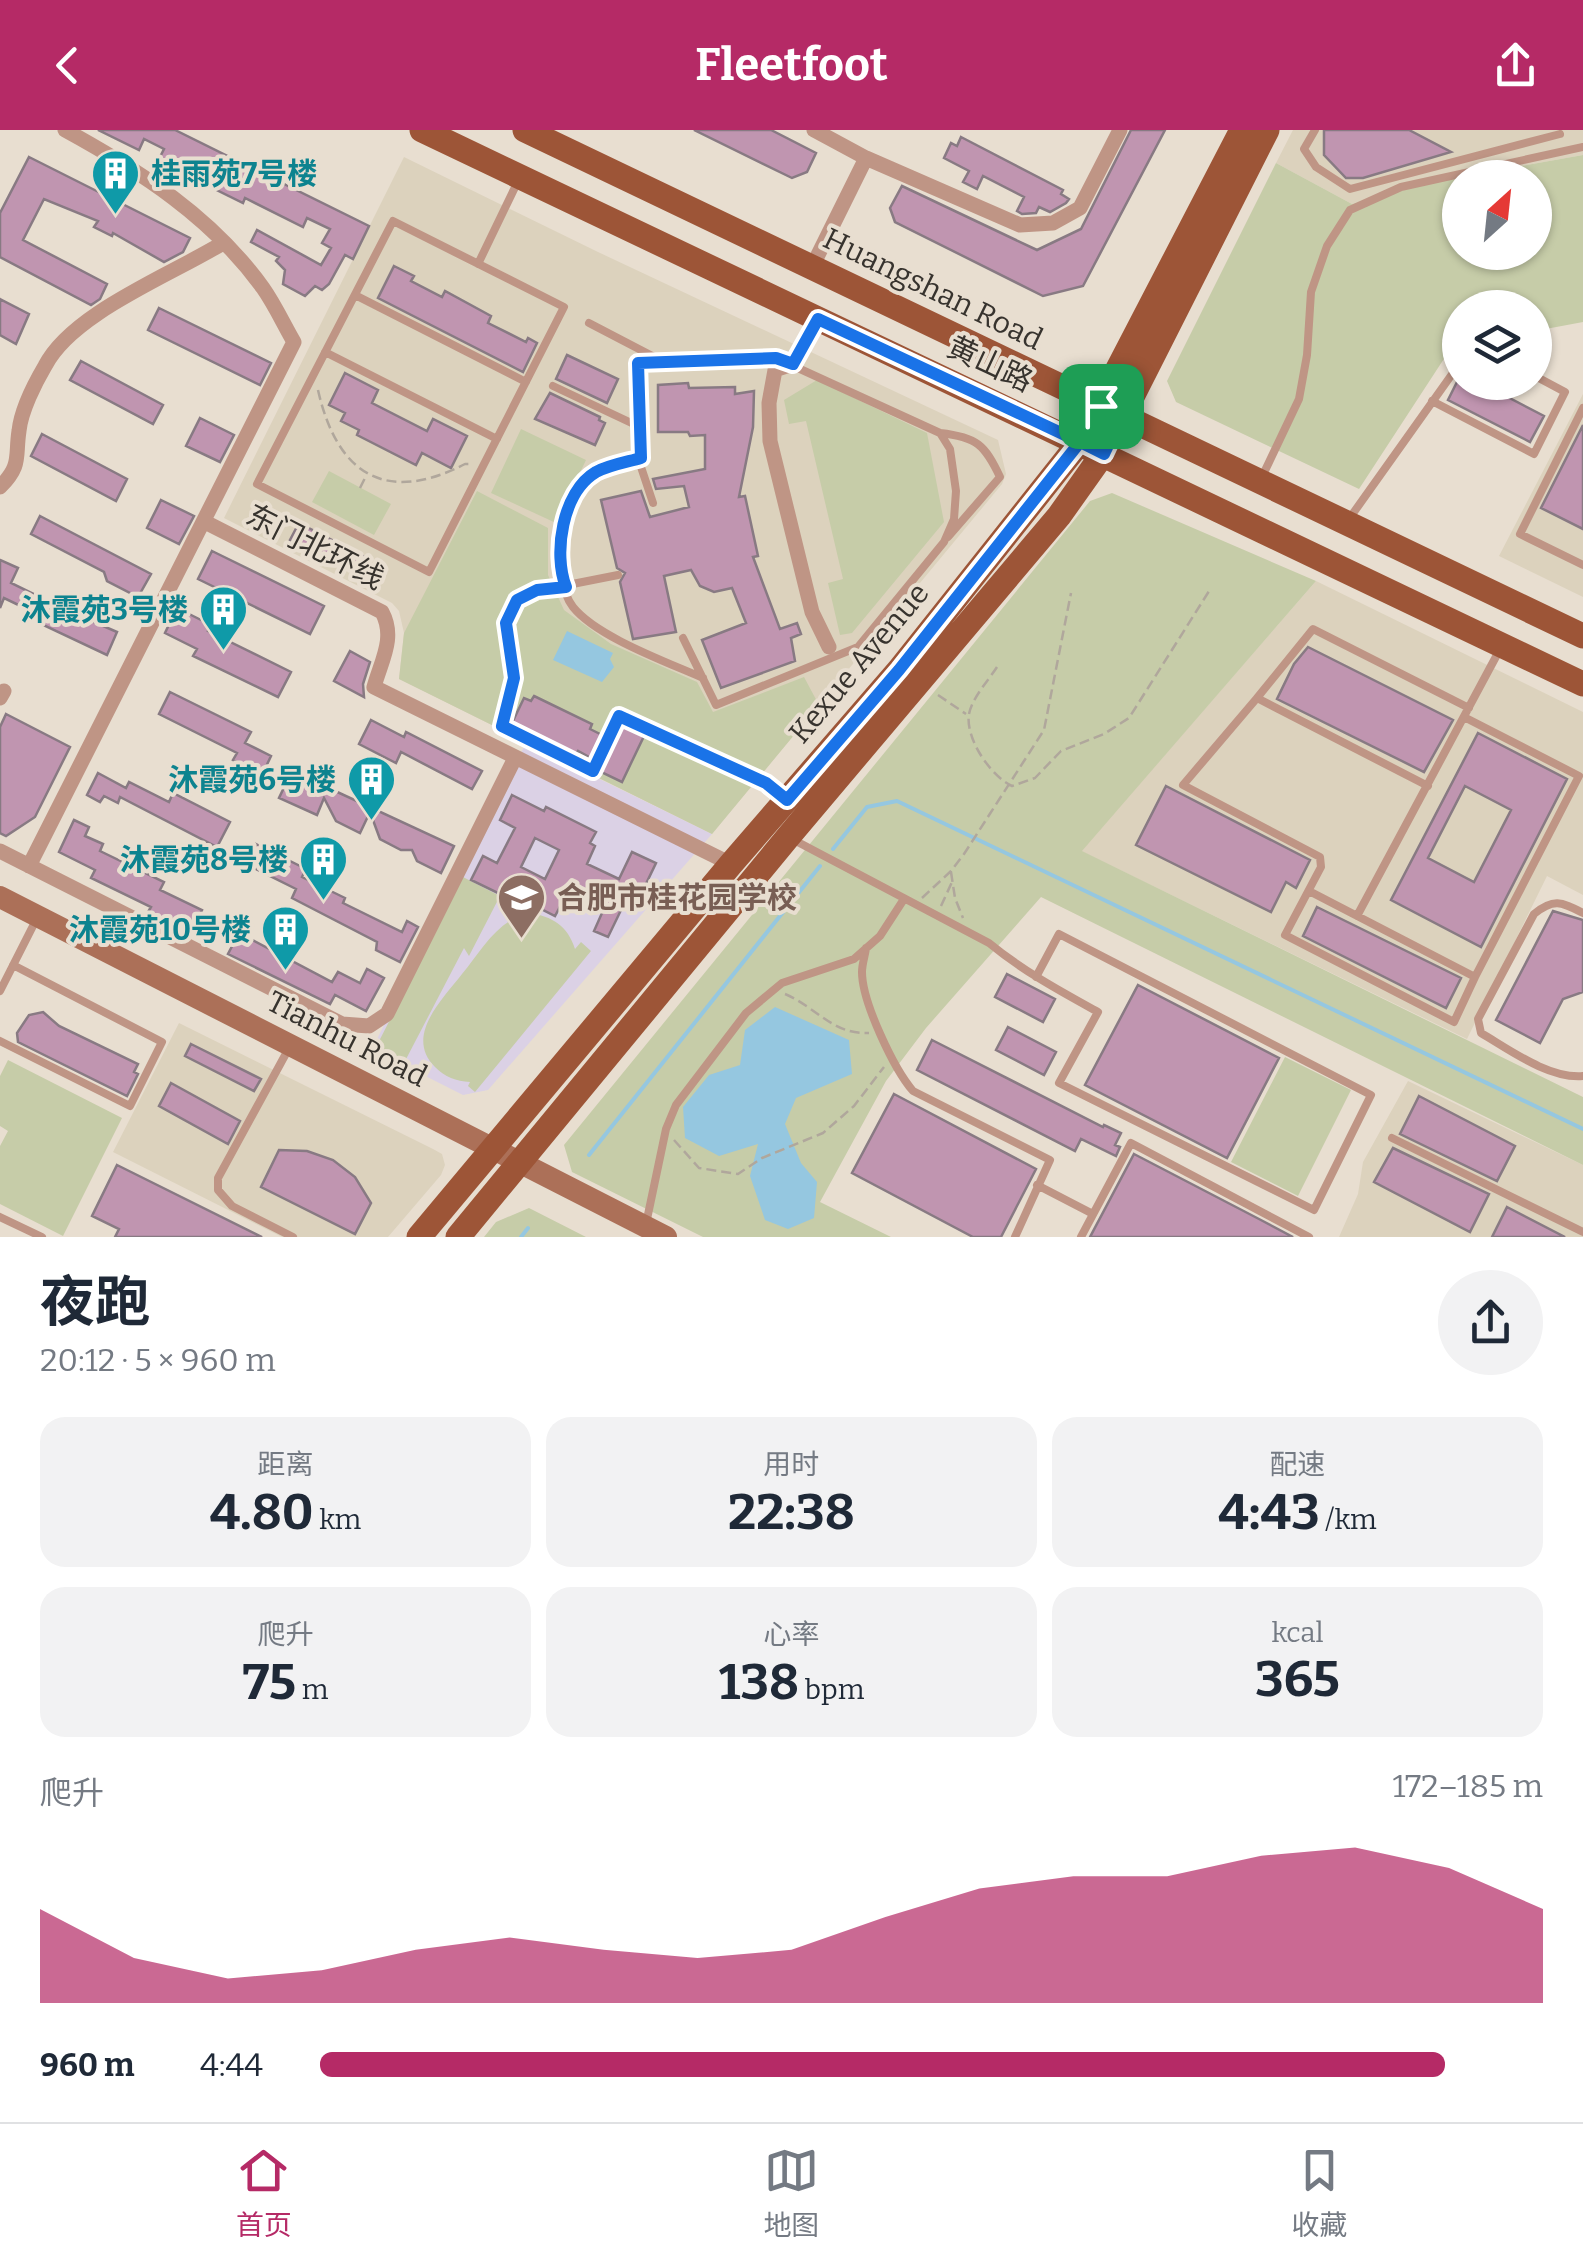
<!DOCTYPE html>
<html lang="zh">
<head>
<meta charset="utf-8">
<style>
	body { margin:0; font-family:Bitter,"Noto Sans SC",serif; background:#f2f2f3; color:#1f2937; height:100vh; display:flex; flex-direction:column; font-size:38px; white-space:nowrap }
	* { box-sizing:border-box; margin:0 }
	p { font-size:32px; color:#747a83 }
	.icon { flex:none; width:55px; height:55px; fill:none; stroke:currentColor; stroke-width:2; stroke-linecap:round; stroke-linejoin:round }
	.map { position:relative; height:1107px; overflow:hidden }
	.sheet { display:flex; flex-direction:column; background:#fff; flex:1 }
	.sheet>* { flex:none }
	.needle { width:65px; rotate:27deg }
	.buttons { position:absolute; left:1442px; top:30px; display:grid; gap:20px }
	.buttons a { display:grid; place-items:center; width:110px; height:110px; border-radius:50%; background:#fff; box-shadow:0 2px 8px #0004; font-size:50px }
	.pin { position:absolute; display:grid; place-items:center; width:85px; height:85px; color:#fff; margin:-42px; border-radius:20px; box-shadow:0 5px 15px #0006 }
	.round { display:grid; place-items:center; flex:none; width:105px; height:105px; border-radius:52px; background:#f2f2f3 }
	.headline { display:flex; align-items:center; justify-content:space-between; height:170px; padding:0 40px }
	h1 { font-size:55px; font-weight:700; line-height:75px }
	.metrics { display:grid; grid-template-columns:repeat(3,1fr); gap:15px; height:170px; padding:10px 40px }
	.metrics div { display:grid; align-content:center; border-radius:25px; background:#f2f2f3; text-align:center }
	.metrics b { font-size:50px; font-weight:700 }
	.metrics small { font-size:28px; font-weight:400 }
	.metrics p { font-size:28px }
	.chart { height:280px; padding:20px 40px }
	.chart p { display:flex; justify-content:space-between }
	.chart svg { width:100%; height:180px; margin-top:10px; fill:#b52a66; opacity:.7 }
	ul { padding:0 40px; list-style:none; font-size:32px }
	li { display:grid; grid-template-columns:160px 120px 1fr; align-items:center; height:75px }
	li i { height:25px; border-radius:12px; background:#b52a66 }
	header { display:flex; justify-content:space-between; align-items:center; height:130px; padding:0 40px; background:#b52a66; color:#fff; font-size:45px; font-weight:700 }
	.menu { display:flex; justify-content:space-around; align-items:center; height:140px; border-top:2px solid #e0e1e3; background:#fff; font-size:28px; color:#747a83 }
	.menu a { display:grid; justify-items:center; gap:5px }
	.menu .on { color:#b52a66 }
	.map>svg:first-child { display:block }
</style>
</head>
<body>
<header><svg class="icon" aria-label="back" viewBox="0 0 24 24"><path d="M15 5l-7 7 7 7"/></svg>Fleetfoot<svg class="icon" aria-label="share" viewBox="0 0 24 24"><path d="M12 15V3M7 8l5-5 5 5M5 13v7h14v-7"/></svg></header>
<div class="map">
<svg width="1583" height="1107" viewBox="0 0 1583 1107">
	<rect width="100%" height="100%" fill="#e8ded0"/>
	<!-- commercial -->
	<path fill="#dcd2bd" d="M1293 0H1583V25L1437 51 1352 74 1276 33Z
		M404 27 598 122 998 310 1006 344 1002 354 712 704 399 549 404 503 399 481 392 473 224 388Z
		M1583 264V467L1499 426Z
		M1316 451 1583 582V765L1547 746 1467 909 1081 721Z
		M179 893 433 1019 442 1024 445 1035 441 1045 388 1107H282L113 1022Z
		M1408 951 1583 1035V1107H1339L1358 1064 1363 1032Z"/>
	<!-- education -->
	<path fill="#dbd1e5" d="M526 613 712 704 488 960 463 965 372 919Z"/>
	<!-- green -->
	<path fill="#c6cca8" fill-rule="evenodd" d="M1583 25V192L1535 201V178H1460V216L1451 218 1359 359 1176 272 1167 251 1276 33 1352 74 1437 51ZM1460 48H1535V122H1460Z
		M817 250 927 303 944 392 852 503 840 505 828 453 843 449 806 291 789 294 784 270Z
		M521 299 586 330 556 393 491 363Z
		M329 341 391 374 374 405 312 372Z
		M477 361 548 398V445L564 480 611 514 697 552 713 582 804 547 819 575 712 704 399 549 404 503Z
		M1112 363 1316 451 1082 721 1583 967V1035L1041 767 926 898 886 951 820 1072 891 1107H703L572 1042 564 1015 1090 371Z
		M463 747 500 766 469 826 464 818 404 933 375 919Z
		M529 783C552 786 568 796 575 819L581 812 591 821 475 962 468 956 470 952C456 951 445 947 435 937 404 906 442 870 462 844 482 820 497 790 529 783Z
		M1285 927 1351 960 1298 1066 1231 1032Z
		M8 930 122 988 63 1106 0 1074V1016L8 1001 0 996V946Z
		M529 1078 586 1107H484L496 1092Z"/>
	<!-- water -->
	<path fill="#95c7e0" d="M567 501 613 523 610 529 614 537 602 552 553 530Z
		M775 877 849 910 852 944 796 968 785 994 801 1033 817 1052 814 1088 788 1099 765 1090 750 1046 758 1014 719 1026 685 1008 683 977 709 945 740 935 745 900Z"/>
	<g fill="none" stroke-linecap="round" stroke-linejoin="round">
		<!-- stream -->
		<path stroke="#95c7e0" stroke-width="4" d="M833 719 867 677 897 671 1583 999
			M589 1025 820 736
			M521 1107 528 1098"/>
	</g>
	<!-- building -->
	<path fill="#c095b0" stroke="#887a83" stroke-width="2.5" fill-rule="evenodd" d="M98 0H175L369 96 353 129 345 125 329 154 322 160 315 156 305 166 283 154 285 140 276 131 279 127 251 112 257 100 321 135 331 118 322 113 330 99 307 88 303 97 245 68 243 73 158 31 164 19 144 9 139 20Z
		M694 0H771L816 23 807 42 792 48Z
		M1131 0H1165L1083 156 1043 166 895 92 890 78 902 56 1037 120 1081 99Z
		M1324 0H1409L1451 22 1363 48H1346L1324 25Z
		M961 7 1063 60 1061 64 1069 69 1066 73 1050 82 1039 77 1036 83 1022 84 1017 81 1024 67 983 46 977 59 963 52 969 41 944 28 951 13 957 16Z
		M29 27 190 108 183 122 164 132 113 103 112 106 94 97 98 91 44 69 23 110 107 154 100 169 91 175 0 127V83Z
		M394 136 414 146 411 151 442 167 445 161 491 186 488 193 526 212 528 208 537 213 523 242 378 168Z
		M0 169 29 184 16 214 0 205Z
		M159 178 271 233 260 255 148 200Z
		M567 225 618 249 607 273 556 249Z
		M81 231 163 275 153 294 70 250Z
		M345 243 378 260 372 273 427 301 433 289 467 306 451 338 422 323 416 335 357 305 359 300 341 291 345 283 329 275Z
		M1457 252H1479L1544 286 1530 312 1448 270Z
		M688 253 689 258 735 257V264L754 261 753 297 739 367 745 366 758 426 753 427 780 499 797 493 801 504 791 508 795 531 721 558 702 510 746 493 732 458 714 462 700 456 691 440 664 446 676 502 633 509 620 452 625 443 617 438 601 370 641 361 650 387 689 377 684 356 656 359 653 349 705 339V305L690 306 688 302H658V255Z
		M550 263 600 287 599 290 605 293 595 315 535 289Z
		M200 288 234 305 220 332 186 316Z
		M1583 295V399L1541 378Z
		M42 304 127 349 116 371 31 326Z
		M161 370 194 386 179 414 147 398Z
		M40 386 151 444 138 467 107 451 104 442 31 404Z
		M299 393 371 430 362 447 290 410Z
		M212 421 324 476 310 504 198 449Z
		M0 430 18 438 11 453 40 467 33 482 4 468 0 478Z
		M177 478 211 495 208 501 291 542 278 567 193 526 197 519 165 503Z
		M48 479 63 486 78 485 117 502 107 525 41 494Z
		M1308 517 1453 590 1424 642 1277 569 1294 534Z
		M350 521 370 532 363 554 364 567 334 551Z
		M170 562 251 602 245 613 271 626 262 645 233 630 237 623 159 584Z
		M534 566 592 594 590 599 602 605 591 628 578 621 576 624 512 593 524 568 531 571Z
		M6 584 70 617 35 687 6 706 0 703V597Z
		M371 590 404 607 406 602 482 641 472 659 401 622 396 633 359 614Z
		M622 596 644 606 622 652 601 642Z
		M1478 603 1567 649 1481 817 1391 770ZM1465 656 1511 680 1474 752 1428 728Z
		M292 641 454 716 441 743 417 731 412 720H401L380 709 370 682 360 703 336 691 324 668 317 685 279 668Z
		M98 643 126 658 129 652 169 672 173 663 230 692 217 717 120 667 118 673 104 666 100 672 87 665Z
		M1166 656 1310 730 1296 758 1286 752 1271 782 1136 715Z
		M512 665 544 681 546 677 596 702 590 713 595 716 587 734 619 749 632 722 656 733 643 760 636 761 627 780 622 778 608 807 594 801 606 774 571 756 555 786 504 760 502 765 471 750 483 726 497 733 515 698 500 690ZM535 708 559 720 545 749 521 737Z
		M74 690 89 697 85 706 103 714 100 721 164 752 160 760 202 780 191 803 148 782 151 777 91 748 95 740 59 722Z
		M256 714 306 739 302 747 345 768 343 773 402 802 407 791 418 797 400 832 376 820 377 812 292 768 296 759 246 734Z
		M1317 777 1461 848 1446 878 1303 806Z
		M1553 781 1583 790V862L1563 869 1540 913 1496 890Z
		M239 803 332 852 338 842 360 853 367 839 384 848 366 881 335 865 330 874 228 824Z
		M1007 844 1055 869 1043 892 995 867Z
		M1138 855 1279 928 1227 1028 1085 955Z
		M43 882 59 896 138 934 134 942 138 944 127 966 18 912 17 903 29 885Z
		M1008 897 1056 922 1044 945 996 920Z
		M932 910 1103 997 1104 995 1121 1003 1115 1015 1120 1017 1116 1026 1081 1009 1075 1021 917 940Z
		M191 914 261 949 254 961 185 926Z
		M171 953 240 991 228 1014 159 976Z
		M894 964 1036 1039 1001 1107H973L852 1043Z
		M1419 966 1515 1016 1497 1051 1400 1004Z
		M1393 1018 1489 1064 1470 1102 1374 1052Z
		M279 1020 307 1021 333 1030 355 1047 371 1073 355 1104 261 1057Z
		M1134 1024 1259 1089 1293 1107H1090Z
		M117 1035 262 1107H115L119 1099 92 1086Z
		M1507 1077 1565 1107H1492Z"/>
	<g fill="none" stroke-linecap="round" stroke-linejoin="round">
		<!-- path -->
		<path stroke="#b0a79c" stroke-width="2.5" stroke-dasharray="10 5" stroke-linecap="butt" d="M318 260C337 344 385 375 465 334H473
			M360 358 366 346
			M997 537C988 551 972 568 969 584 965 609 991 646 1012 656L1035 648 1061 621 1104 604 1129 588 1211 458
			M938 565 966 584
			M951 742 955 768 963 788
			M922 768 951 741 964 724 1044 600 1071 463
			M941 776 952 752
			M785 864C816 877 833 905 869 903
			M674 1010 699 1038 738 1044 762 1028 823 1003 854 976 884 937"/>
		<!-- lane -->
		<path stroke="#bf9585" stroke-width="8" d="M1315 0 1304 19 1316 37 1350 59 1560 4
			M393 91 564 177 429 442 257 354Z
			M478 134 518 51
			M355 165 526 252
			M589 193 660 230
			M325 222 497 309
			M553 256 640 297
			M1432 271 1534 324 1565 262 1535 246
			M1583 278 1520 404 1583 435
			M940 303C977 307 985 315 1000 347L948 407
			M641 328C627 332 609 335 597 342 561 362 549 446 573 477 597 507 667 532 703 548
			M1261 349 1299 269 1307 225 1311 162 1327 116 1350 80 1401 57 1583 17
			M653 373 641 337 638 233 776 228 940 303 950 319 956 361 954 389 944 412 858 517 716 575 683 508
			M1349 389 1460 233
			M618 445 537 461 517 470 506 493 514 548 502 596 593 641 619 586 766 653 782 665
			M1257 568 1313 499 1469 578
			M1464 587 1579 646 1475 847
			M792 709 989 813C1023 841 1060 861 1098 882L1059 953 1314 1080 1371 965 1059 804 1036 847
			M1309 761 1475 847 1454 892 1285 805 1321 737 1320 727 1183 655 1257 568 1428 656
			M1583 783C1561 772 1554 768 1534 784L1478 889 1481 903C1510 920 1549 949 1583 946
			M1357 786 1499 521
			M866 818C865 826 862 834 862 842 862 872 894 939 913 961L1050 1030 1015 1107
			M0 861 36 790
			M0 911 130 976 162 912 13 835
			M289 918 218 1048V1060L232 1076 293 1107
			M1392 1008 1583 1102
			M1037 1055 1093 1084
			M0 1087 42 1107
			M646 1094 666 999 676 975 746 883 782 853 854 829 880 806 904 769
			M1081 1107 1131 1013 1309 1107"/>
		<!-- street -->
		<path stroke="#bf9585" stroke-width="15" d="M814 0 866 28 1020 95 1053 93 1080 78 1120 0
			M812 137 866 28
			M818 189 793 234 775 240 769 273 770 311 812 482 829 517
			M0 357C22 335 15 327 19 301 21 281 35 253 45 236 72 183 171 145 223 113
			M205 392 382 482C396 508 381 531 374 557L731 734
			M0 568 4 561
			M0 721 342 894 369 896 387 884 515 628
			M29 736 294 212C284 195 275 175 263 158 212 87 140 41 65 0"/>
		<!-- secondary -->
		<path stroke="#ac7058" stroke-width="22" d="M0 767 666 1107"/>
		<!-- primary -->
		<path stroke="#9d5537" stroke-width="25" d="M422 0 1583 554
			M525 0 1583 506
			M419 1107 731 734 899 540 1080 312 1242 0
			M458 1107 788 707 1059 386 1103 324 1267 0"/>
	</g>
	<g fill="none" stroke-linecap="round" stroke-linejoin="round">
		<defs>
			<path id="route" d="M1101 276 1080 312 899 540 787 670 766 653 619 586 593 641 502 596 514 548 506 493 517 470 537 460 566 457C553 424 562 362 596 342 609 335 627 332 641 328L638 233 776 228 793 234 818 189 1080 312 1104 324 1122 286 1101 276"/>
		</defs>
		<!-- route casing -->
		<use href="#route" stroke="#fff" stroke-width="20"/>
		<!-- route -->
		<use href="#route" stroke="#1a73e8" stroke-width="12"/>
	</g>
	<!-- icons -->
	<defs>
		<symbol id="building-pin" viewBox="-11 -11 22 30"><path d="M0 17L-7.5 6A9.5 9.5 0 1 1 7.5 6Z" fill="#0f9aa8" stroke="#e8ded0"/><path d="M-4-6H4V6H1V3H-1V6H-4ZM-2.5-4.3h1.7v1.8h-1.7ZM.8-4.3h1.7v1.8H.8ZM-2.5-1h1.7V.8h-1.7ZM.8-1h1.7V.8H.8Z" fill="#fff"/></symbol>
		<symbol id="school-pin" viewBox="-11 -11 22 30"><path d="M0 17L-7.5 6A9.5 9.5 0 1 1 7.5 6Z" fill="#8d6e63" stroke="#e8ded0"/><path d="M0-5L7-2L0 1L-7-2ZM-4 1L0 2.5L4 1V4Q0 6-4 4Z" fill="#fff"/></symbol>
	</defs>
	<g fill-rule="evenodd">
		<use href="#building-pin" x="88" y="16" width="55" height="75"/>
		<use href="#building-pin" x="196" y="452" width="55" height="75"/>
		<use href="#building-pin" x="344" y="622" width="55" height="75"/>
		<use href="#building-pin" x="296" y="702" width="55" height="75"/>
		<use href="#school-pin" x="494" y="740" width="55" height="75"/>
		<use href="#building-pin" x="258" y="772" width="55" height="75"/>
	</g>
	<g text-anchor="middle" stroke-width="8" stroke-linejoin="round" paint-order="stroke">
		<!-- culture labels -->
		<g font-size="30" font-weight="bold" fill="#0d838f" stroke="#e8ded0" text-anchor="end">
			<text x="151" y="54" text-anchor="start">桂雨苑7号楼</text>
			<text x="188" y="490">沐霞苑3号楼</text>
			<text x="336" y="660">沐霞苑6号楼</text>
			<text x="288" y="740">沐霞苑8号楼</text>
			<text x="251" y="810">沐霞苑10号楼</text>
		</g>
		<!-- street labels -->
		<g font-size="30" fill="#37332e" stroke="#e8ded0">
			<text transform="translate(933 159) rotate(26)" y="10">Huangshan Road</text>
			<text transform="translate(990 234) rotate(25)" y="10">黄山路</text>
			<text transform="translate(315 417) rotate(27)" y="10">东门北环线</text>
			<text transform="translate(859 533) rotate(-50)" y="10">Kexue Avenue</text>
			<text transform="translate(347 909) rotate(27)" y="10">Tianhu Road</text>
		</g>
		<!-- education labels -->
		<g font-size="30" font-weight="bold" fill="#785e54" stroke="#e8ded0" text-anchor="start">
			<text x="557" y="778">合肥市桂花园学校</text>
		</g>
	</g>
</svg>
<div class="buttons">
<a><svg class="needle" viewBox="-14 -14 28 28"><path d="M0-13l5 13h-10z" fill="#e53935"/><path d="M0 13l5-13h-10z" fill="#747a83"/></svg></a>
<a><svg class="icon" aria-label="layers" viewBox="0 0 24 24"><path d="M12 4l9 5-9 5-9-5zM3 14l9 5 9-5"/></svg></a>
</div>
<div class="pin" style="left:1101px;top:276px;background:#1e9e55"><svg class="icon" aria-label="arrive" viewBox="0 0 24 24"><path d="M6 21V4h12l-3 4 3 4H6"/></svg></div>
</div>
<section class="sheet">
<div class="headline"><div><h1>夜跑</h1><p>20:12 · 5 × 960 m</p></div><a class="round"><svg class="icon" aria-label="share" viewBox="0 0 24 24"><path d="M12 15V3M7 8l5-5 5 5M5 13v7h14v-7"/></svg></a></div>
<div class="metrics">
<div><p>距离</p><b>4.80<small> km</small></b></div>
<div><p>用时</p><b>22:38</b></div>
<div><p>配速</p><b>4:43<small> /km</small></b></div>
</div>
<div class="metrics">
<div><p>爬升</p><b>75<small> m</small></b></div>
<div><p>心率</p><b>138<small> bpm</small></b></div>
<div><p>kcal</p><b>365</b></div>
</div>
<div class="chart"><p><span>爬升</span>172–185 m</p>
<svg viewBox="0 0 160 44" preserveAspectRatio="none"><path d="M0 44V21L10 33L20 38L30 36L40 31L50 28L60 31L70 33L80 31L90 23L100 16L110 13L120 13L130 8L140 6L150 11L160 21V44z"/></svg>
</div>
<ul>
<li><b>960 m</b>4:44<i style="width:92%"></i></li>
</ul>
</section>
<nav class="menu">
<a class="on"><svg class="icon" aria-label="home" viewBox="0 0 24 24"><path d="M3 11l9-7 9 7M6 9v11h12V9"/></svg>首页</a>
<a><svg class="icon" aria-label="map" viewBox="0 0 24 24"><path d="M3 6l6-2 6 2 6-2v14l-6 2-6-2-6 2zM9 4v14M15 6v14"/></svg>地图</a>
<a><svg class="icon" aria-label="saved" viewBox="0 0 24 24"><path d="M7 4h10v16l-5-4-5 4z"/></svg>收藏</a>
</nav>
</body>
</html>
